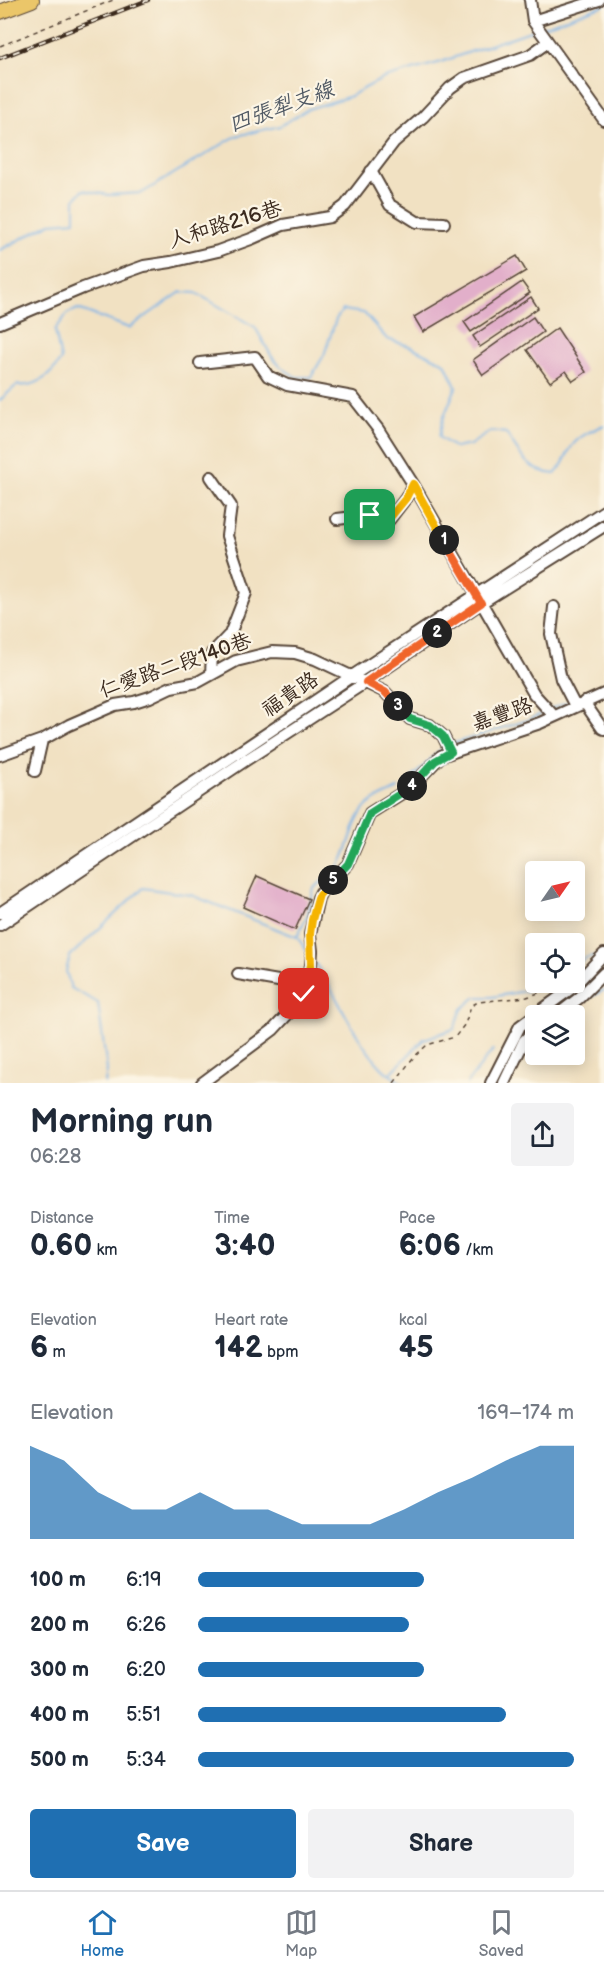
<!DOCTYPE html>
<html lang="en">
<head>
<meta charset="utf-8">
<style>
	body { margin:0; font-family:"Balsamiq Sans","LXGW WenKai TC",sans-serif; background:#f2f2f3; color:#1f2937; height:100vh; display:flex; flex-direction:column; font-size:22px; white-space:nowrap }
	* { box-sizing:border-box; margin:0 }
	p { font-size:20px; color:#747a83 }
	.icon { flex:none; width:33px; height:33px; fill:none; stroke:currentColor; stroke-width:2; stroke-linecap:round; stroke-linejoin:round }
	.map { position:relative; height:1083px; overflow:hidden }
	.sheet { display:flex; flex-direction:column; background:#fff; flex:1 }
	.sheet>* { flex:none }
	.needle { width:39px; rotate:56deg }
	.fabs { position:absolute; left:525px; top:861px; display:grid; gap:12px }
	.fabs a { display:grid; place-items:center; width:60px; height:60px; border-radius:6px; background:#fff; box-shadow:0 3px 15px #0003; font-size:30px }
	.pin { position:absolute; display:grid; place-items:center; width:51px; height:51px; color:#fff; margin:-26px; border-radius:12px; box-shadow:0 3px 9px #0006 }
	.km { position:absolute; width:30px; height:30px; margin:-15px; border-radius:50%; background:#222; color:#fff; font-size:16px; line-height:30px; text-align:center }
	.round { display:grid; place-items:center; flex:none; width:63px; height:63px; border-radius:6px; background:#f2f2f3 }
	.summary { display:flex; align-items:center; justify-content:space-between; height:102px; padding:0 30px }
	h1 { font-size:33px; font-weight:700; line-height:45px }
	.figures { display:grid; grid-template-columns:repeat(3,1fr); gap:9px; height:102px; padding:6px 30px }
	.figures div { display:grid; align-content:center }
	.figures b { font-size:30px; font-weight:700 }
	.figures small { font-size:16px; font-weight:400 }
	.figures p { font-size:16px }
	.chart { height:168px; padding:12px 30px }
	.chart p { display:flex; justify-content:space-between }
	.chart svg { width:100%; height:108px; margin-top:6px; fill:#1f6fb2; opacity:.7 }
	.button { display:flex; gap:12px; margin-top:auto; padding:12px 30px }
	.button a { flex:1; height:69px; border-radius:6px; background:#1f6fb2; color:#fff; font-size:24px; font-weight:700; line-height:69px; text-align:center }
	.button a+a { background:#f2f2f3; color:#1f2937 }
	ul { padding:0 30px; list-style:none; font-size:20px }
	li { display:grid; grid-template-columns:96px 72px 1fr; align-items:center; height:45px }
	li i { height:15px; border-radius:8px; background:#1f6fb2 }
	.menu { display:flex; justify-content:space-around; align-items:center; height:84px; border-top:2px solid #e0e1e3; background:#fff; font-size:16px; color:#747a83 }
	.menu a { display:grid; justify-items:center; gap:3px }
	.menu .current { color:#1f6fb2 }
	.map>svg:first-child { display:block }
</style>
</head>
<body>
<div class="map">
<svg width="604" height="1083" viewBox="0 0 604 1083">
	<rect width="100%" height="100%" fill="#fcf5e5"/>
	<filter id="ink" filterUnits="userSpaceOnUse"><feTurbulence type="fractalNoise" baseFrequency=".0167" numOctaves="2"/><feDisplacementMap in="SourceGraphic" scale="12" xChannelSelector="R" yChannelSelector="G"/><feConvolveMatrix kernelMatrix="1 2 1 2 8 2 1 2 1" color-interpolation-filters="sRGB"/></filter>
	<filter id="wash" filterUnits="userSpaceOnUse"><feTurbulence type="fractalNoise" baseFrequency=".008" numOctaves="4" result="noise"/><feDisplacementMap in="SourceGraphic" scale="24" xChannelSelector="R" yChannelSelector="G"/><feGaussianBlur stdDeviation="1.35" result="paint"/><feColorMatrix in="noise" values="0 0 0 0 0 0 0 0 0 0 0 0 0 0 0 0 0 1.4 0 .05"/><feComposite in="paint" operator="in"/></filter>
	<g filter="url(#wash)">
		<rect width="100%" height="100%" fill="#f1e1c2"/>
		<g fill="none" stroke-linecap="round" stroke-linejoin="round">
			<!-- stream -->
			<path stroke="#76b1e7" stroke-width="2" d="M542 27 604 5
				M0 250 51 223 75 221V199L83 190 108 195 142 193 236 136 280 126 308 109 348 97 384 78 438 63 533 30
				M0 400 17 385C37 388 51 375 61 360L55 330 68 313 78 309 129 328 181 292 196 293 255 327 272 357 281 367 296 377H311L324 355 336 319 343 310 364 313 387 339 409 346 445 363 456 387 443 419 439 437 455 448 470 445 491 431 506 433C520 454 527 472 555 474 565 464 565 456 572 446 579 436 593 430 604 425
				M576 698 604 687
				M551 709 568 702
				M452 744 528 720 546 712
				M403 787 440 750 445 748
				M339 866C352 847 351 816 372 802 380 797 390 793 398 789
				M298 938 308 953
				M315 963C339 997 353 1038 383 1069 388 1074 396 1079 402 1083
				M574 969 585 958 594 956
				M586 999 604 990
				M390 1074 424 1039 454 1029 462 1009 476 997H492L525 991 544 982
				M105 1083 107 1070 98 1003 71 988 66 971 70 956 143 888 191 895 297 937 308 914 314 888 329 876
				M467 1083 493 1050"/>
		</g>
		<g id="blocks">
			<!-- building -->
			<path fill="#e2afca" d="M517 256 526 271 423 332 414 317Z
				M522 282 530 293 471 332 464 322Z
				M531 297 538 308 480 347 473 336Z
				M533 317 543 332 483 375 473 360Z
				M557 328 586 372 573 381 566 371 550 382 527 350Z
				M257 876 309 899 295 930 243 907Z"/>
		</g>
	</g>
	<g filter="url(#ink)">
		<use href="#blocks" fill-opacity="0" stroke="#564537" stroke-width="1.5"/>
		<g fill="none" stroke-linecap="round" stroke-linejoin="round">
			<defs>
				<path id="minor" d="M530 0 533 21 599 0
					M533 21 604 120
					M371 171 390 205 417 222 444 223
					M0 323 83 288 144 266 171 262 218 251 251 239 283 225 330 217 345 206 394 142 423 117 450 88 464 78 530 55 548 42
					M200 363 255 357 268 376 287 385 353 397 378 429 413 484 534 694 554 716
					M211 477 231 506 227 536 246 593 230 634 212 653 211 675
					M337 519 371 515 389 520 406 498 413 484
					M554 607 551 634 561 679 575 706
					M584 702 602 728 604 729
					M0 755 42 740 69 725 115 705 134 702 150 697 171 687 198 682 236 661 272 652 295 653 315 659 385 692 410 719 430 725 443 736 451 752
					M35 771 42 740
					M0 913 352 676 604 511
					M0 925 246 760 366 682 481 603 604 526
					M238 974 307 986
					M556 1016 579 998 604 973
					M202 1083 273 1030 300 1001 307 986 311 965 312 951 310 934 318 898 321 892 348 864 370 813 410 788 441 756 540 723 604 694
					M491 1083 520 1026 572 988 604 954
					M504 1083 524 1041 536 1028"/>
				<path id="major" d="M0 12 32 0"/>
			</defs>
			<!-- minor casing -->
			<use href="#minor" stroke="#564537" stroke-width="14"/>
			<!-- major casing -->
			<use href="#major" stroke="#564537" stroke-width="16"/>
			<!-- path -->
			<path stroke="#564537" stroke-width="1.5" stroke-dasharray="4.5 4.5" stroke-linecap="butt" d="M0 46 113 0
				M394 1083 413 1058 427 1045 455 1037 465 1024 471 1006 478 1002 527 997 544 991"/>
			<!-- minor -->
			<use href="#minor" stroke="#fff" stroke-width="10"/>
			<!-- major -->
			<use href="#major" stroke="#ebc669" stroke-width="14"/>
			<defs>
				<path id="rail" d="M0 58 148 0"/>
			</defs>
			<!-- rail casing -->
			<use href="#rail" stroke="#3b2a1e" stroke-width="4.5"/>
			<!-- rail -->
			<use href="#rail" stroke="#fcf5e5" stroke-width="2" stroke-dasharray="7" stroke-linecap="butt"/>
		</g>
	</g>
	<g fill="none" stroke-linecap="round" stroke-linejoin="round" filter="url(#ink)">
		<defs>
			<path id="split-1" d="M370 515 388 520 406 498 413 484 444 540"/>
			<path id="split-2" d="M437 633 481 603 444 540"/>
			<path id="split-3" d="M398 706 385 692 366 682 437 633"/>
			<path id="split-4" d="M398 706 410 719 430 725 443 736 451 752 435 761 412 786"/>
			<path id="split-5" d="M333 880 348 864 370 813 412 786"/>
			<path id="split-6" d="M304 994 311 965 310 934 312 920 319 895 333 880"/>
		</defs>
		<!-- split-1 casing -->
		<use href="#split-1" stroke="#fff" stroke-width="12"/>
		<!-- split-2 casing -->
		<use href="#split-2" stroke="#fff" stroke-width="12"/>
		<!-- split-3 casing -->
		<use href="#split-3" stroke="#fff" stroke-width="12"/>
		<!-- split-4 casing -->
		<use href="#split-4" stroke="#fff" stroke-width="12"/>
		<!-- split-5 casing -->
		<use href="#split-5" stroke="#fff" stroke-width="12"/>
		<!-- split-6 casing -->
		<use href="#split-6" stroke="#fff" stroke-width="12"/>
		<!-- split-1 -->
		<use href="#split-1" stroke="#f5b400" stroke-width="8"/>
		<!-- split-2 -->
		<use href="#split-2" stroke="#f0652b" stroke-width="8"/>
		<!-- split-3 -->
		<use href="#split-3" stroke="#f0652b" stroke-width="8"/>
		<!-- split-4 -->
		<use href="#split-4" stroke="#22a559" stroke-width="8"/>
		<!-- split-5 -->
		<use href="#split-5" stroke="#22a559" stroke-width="8"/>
		<!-- split-6 -->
		<use href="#split-6" stroke="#f5b400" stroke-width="8"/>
	</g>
	<g text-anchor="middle" stroke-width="4.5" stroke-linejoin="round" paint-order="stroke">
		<!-- street labels -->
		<g font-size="21" fill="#3b2a1e" stroke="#fcf5e5">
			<text transform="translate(225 224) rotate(-17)" y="7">人和路216巷</text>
			<text transform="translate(175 665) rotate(-19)" y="7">仁愛路二段140巷</text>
			<text transform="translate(290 694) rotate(-34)" y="7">福貴路</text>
			<text transform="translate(502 714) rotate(-19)" y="7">嘉豐路</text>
		</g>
		<!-- water labels -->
		<g font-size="22" font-style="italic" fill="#505964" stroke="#fcf5e5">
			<text transform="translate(281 106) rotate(-20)" y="8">四張犁支線</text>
		</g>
	</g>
</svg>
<div class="fabs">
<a><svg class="needle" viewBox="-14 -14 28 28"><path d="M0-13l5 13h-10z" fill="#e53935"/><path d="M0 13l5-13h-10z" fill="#747a83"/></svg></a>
<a><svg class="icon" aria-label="locate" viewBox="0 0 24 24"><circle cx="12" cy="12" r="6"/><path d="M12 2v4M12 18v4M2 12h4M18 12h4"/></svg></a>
<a><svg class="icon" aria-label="layers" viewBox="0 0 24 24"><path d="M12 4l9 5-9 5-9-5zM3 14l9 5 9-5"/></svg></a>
</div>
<div class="pin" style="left:370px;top:515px;background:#1e9e55"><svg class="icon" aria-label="arrive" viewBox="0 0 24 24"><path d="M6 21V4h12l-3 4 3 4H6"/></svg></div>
<div class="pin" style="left:304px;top:994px;background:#d93025"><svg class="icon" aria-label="check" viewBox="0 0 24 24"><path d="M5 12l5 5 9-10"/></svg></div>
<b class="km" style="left:444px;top:540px">1</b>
<b class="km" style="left:437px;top:633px">2</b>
<b class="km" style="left:398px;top:706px">3</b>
<b class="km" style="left:412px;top:786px">4</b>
<b class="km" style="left:333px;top:880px">5</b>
</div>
<section class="sheet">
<div class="summary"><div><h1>Morning run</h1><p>06:28</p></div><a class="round"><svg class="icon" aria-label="share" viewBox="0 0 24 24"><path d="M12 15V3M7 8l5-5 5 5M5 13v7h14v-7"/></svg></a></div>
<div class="figures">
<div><p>Distance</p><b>0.60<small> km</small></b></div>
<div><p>Time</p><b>3:40</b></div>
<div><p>Pace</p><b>6:06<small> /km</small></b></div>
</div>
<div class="figures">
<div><p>Elevation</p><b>6<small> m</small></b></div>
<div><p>Heart rate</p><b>142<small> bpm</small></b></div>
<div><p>kcal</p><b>45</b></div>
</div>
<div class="chart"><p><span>Elevation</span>169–174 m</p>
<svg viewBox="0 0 160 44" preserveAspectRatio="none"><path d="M0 44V6L10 12L20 25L30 32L40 32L50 25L60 32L70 32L80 38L90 38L100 38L110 32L120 25L130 19L140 12L150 6L160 6V44z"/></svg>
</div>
<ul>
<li><b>100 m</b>6:19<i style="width:60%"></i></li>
<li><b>200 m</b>6:26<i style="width:56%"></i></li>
<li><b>300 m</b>6:20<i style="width:60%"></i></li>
<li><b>400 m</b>5:51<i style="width:82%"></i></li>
<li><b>500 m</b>5:34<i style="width:100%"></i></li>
</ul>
<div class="button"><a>Save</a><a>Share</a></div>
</section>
<nav class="menu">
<a class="current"><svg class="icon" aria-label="home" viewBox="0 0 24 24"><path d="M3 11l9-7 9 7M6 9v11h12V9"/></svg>Home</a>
<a><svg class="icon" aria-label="map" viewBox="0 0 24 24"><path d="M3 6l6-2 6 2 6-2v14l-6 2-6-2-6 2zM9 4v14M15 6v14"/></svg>Map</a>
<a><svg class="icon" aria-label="saved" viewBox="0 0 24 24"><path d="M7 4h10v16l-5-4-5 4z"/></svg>Saved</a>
</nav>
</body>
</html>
